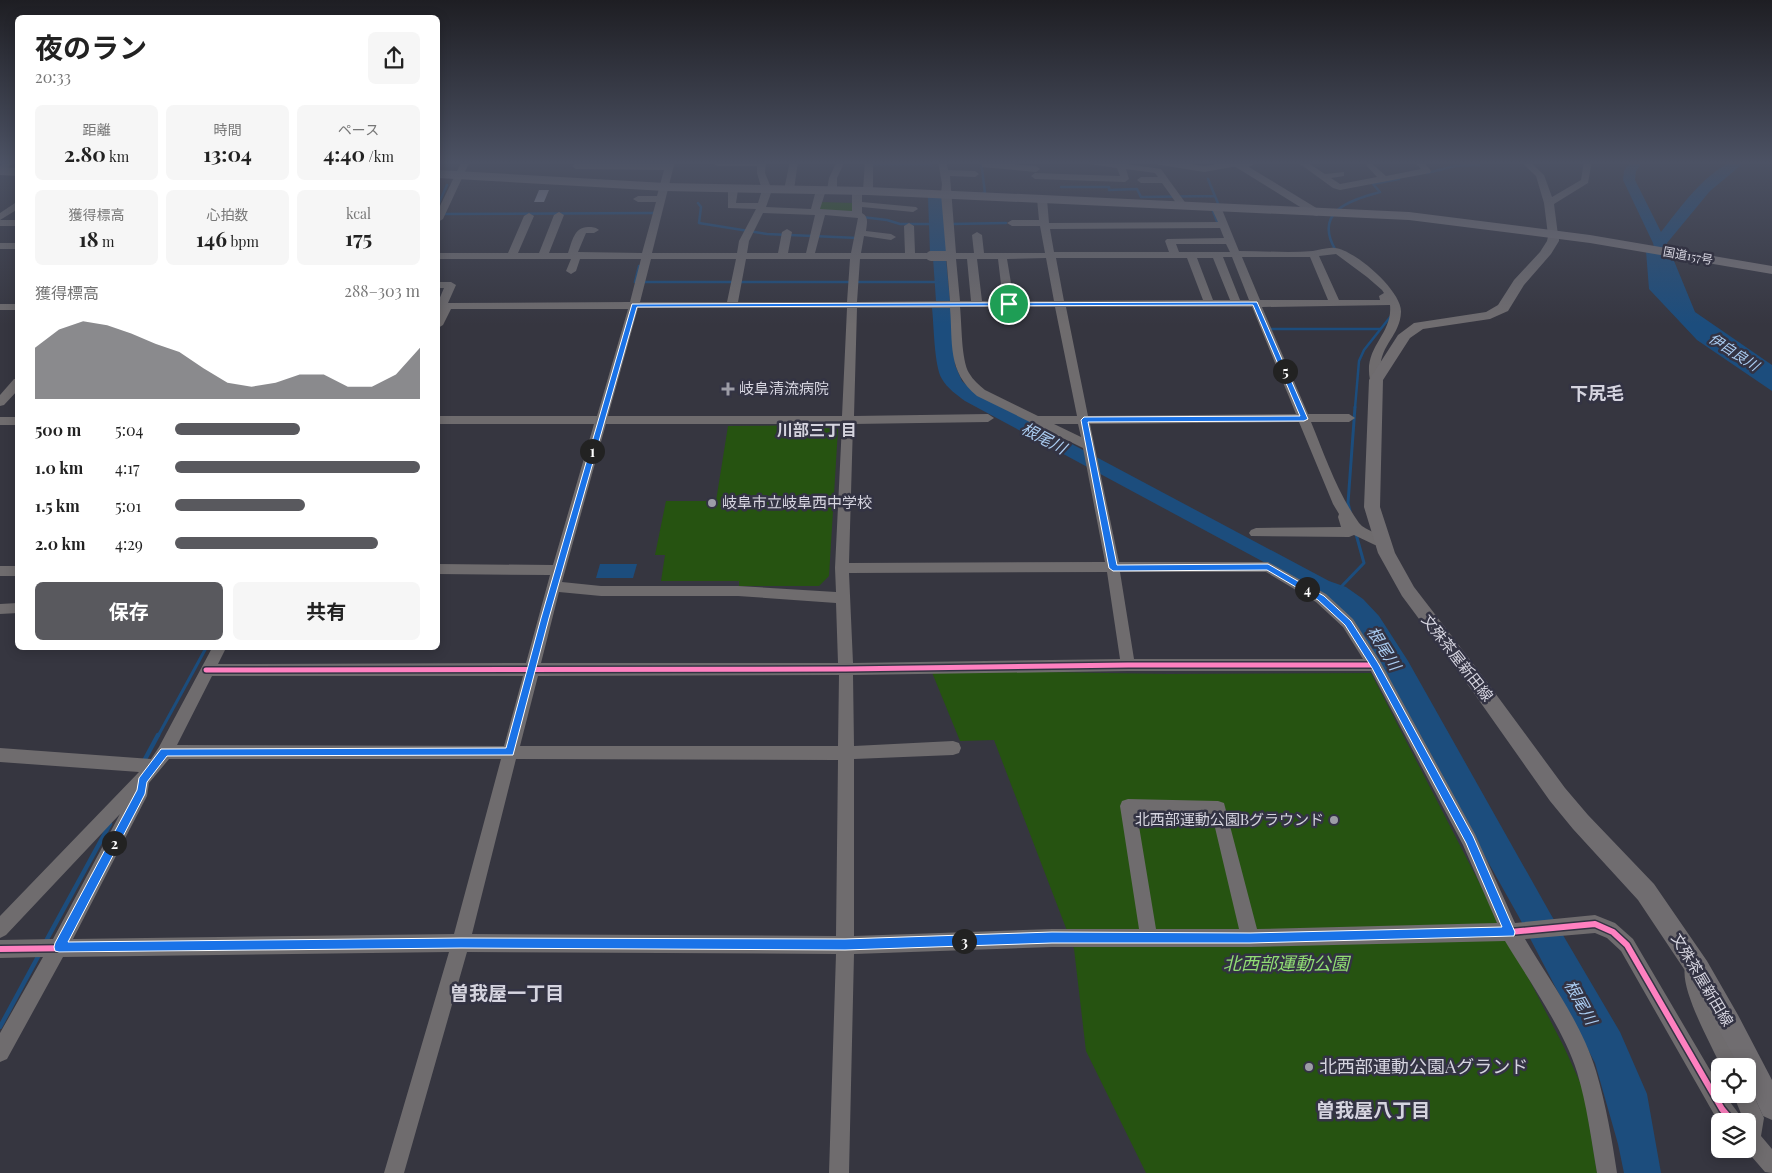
<!DOCTYPE html>
<html lang="ja">
<head>
<meta charset="utf-8">
<style>
	body { margin:0; font-family:"Playfair Display","Noto Sans JP",serif; background:#f6f6f6; color:#222; height:100vh; display:flex; flex-direction:column; font-size:19px; white-space:nowrap }
	* { box-sizing:border-box; margin:0 }
	p { font-size:16px; color:#767676 }
	.icon { flex:none; width:28px; height:28px; fill:none; stroke:currentColor; stroke-width:2; stroke-linecap:round; stroke-linejoin:round }
	.map { position:relative; flex:1; overflow:hidden }
	.drawer { position:absolute; left:15px; top:15px; width:425px; height:635px; display:flex; flex-direction:column; background:#fff; border-radius:8px; box-shadow:0 2px 12px #0003 }
	.drawer>* { flex:none }
	.fabs { position:absolute; left:1711px; top:1058px; display:grid; gap:10px }
	.fabs a { display:grid; place-items:center; width:45px; height:45px; border-radius:8px; background:#fff; box-shadow:0 2px 12px #0003; font-size:25px }
	.pin { position:absolute; display:grid; place-items:center; width:42px; height:42px; color:#fff; margin:-21px; border:2px solid #fff; border-radius:50%; box-shadow:0 1px 5px #0007 }
	.km { position:absolute; width:25px; height:25px; margin:-12px; border-radius:50%; background:#222; color:#fff; font-size:14px; line-height:25px; text-align:center }
	.round { display:grid; place-items:center; flex:none; width:52px; height:52px; border-radius:8px; background:#f6f6f6 }
	.head { display:flex; align-items:center; justify-content:space-between; height:85px; padding:0 20px }
	h1 { font-size:28px; font-weight:700; line-height:38px }
	.figures { display:grid; grid-template-columns:repeat(3,1fr); gap:8px; height:85px; padding:5px 20px }
	.figures div { display:grid; align-content:center; border-radius:8px; background:#f6f6f6; text-align:center }
	.figures b { font-size:21px; font-weight:700 }
	.figures small { font-size:14px; font-weight:400 }
	.figures p { font-size:14px }
	.chart { height:140px; padding:10px 20px }
	.chart p { display:flex; justify-content:space-between }
	.chart svg { width:100%; height:90px; margin-top:5px; fill:#59595e; opacity:.7 }
	.cta { display:flex; gap:10px; margin-top:auto; padding:10px 20px }
	.cta a { flex:1; height:58px; border-radius:8px; background:#59595e; color:#fff; font-size:20px; font-weight:700; line-height:58px; text-align:center }
	.cta a+a { background:#f6f6f6; color:#222 }
	ul { padding:0 20px; list-style:none; font-size:16px }
	li { display:grid; grid-template-columns:80px 60px 1fr; align-items:center; height:38px }
	li i { height:12px; border-radius:6px; background:#59595e }
	.map>svg:first-child { display:block }
</style>
</head>
<body>
<div class="map">
<svg width="1772" height="1173" viewBox="0 0 1772 1173">
	<rect width="100%" height="100%" fill="#363640"/>
	<!-- green -->
	<path fill="#265311" d="M819 202 854 203 853 212 818 211Z
		M832 425 838 429 829 576 819 586H739V581H661L665 555H655L666 501H716L728 426Z
		M931 670 1168 674 1371 673 1564 1047 1584 1091 1597 1173H1146L1086 1051 1074 949 994 740 960 741Z"/>
	<!-- water -->
	<path fill="#1c4d7d" d="M928 197H944L947 253H930Z
		M1646 251 1672 256 1695 312 1772 365V391L1697 340 1649 289Z
		M933 258H946L950 301H936Z
		M932 308H952L955 365 962 381 974 392 1329 581 1346 587 1363 599 1379 616 1408 661 1550 913 1620 1032 1647 1094 1661 1173H1624L1618 1144 1595 1063 1520 919 1353 621 1323 594 965 401C957 395 947 388 942 379 934 366 934 325 932 308Z
		M600 564H637L633 578H596Z"/>
	<g fill="none" stroke-linecap="round" stroke-linejoin="round">
		<!-- stream-far2 -->
		<path stroke="#1c4d7d" stroke-width="2.5" d="M981 161 985 193H983
			M871 164H931
			M1427 173 1455 166 1479 165 1478 161
			M1208 179 1219 206
			M1061 187H1109V190L1137 189 1141 197 1215 196
			M698 203 701 207 699 223 767 234 858 238
			M438 205 447 185
			M1213 211 1218 224
			M438 214 654 213
			M862 217 887 220 900 224H933
			M951 224 1006 223
			M1336 251C1313 212 1348 201 1380 192L1373 184 1399 179
			M639 266 635 282H938
			M1269 329H1380
			M1355 408 1359 361 1364 350 1391 316"/>
		<!-- stream-far1 -->
		<path stroke="#1c4d7d" stroke-width="3" d="M1350 511 1348 503 1355 407
			M1339 589 1364 563 1356 534
			M158 736 206 648"/>
		<!-- stream -->
		<path stroke="#1c4d7d" stroke-width="4.5" d="M144 761 158 735
			M46 941 110 824
			M0 1027 40 953"/>
		<!-- river -->
		<path fill="#1c4d7d" fill-rule="evenodd" d="M1631 161H1643L1636 171 1635 180 1661 232C1680 208 1702 176 1731 162 1735 160 1741 161 1746 161L1710 191 1667 243 1674 272 1672 275H1662L1660 272 1653 243 1623 180 1624 171Z"/>
	</g>
	<!-- building -->
	<path fill="#8f8f9b" d="M539 190H549L544 202H534Z"/>
	<g fill="none" stroke-linecap="round" stroke-linejoin="round">
		<!-- minor -->
		<path fill="#6f6c6e" fill-rule="evenodd" d="M8 161H17L0 173V166Z
			M462 161H470L443 219 438 222V210Z
			M667 161H675L652 253H737L739 241 756 209 728 208V190L733 187 738 190 736 203H758L762 190 757 173V166H717L713 163 716 161H766L765 173 772 190 766 207 811 209 816 190 821 187 826 190 820 209 852 211V191L857 188 862 191V202L916 207 918 209 913 212 862 207V213C869 217 867 223 866 231L891 234 896 237 891 240 864 236 861 253H905L904 226 909 223 914 226 915 253H931L936 256 931 259H860L857 302 950 301 941 194 942 184 938 161H946L948 170 975 171 979 174 975 177 950 176 956 253H974L972 235 977 232 982 235 984 253H1045L1040 226H1012L1007 223 1012 220H1039L1037 199 1042 196 1047 199 1049 223 1218 222 1211 207 1216 204 1221 207 1239 251C1263 251 1288 253 1313 251 1320 250 1328 247 1335 248 1355 250 1402 291 1401 312 1400 339 1374 347 1382 380L1376 384 1370 380C1363 346 1393 335 1390 305L1262 307 1308 414H1349L1355 418 1349 422H1311C1325 456 1337 492 1359 523 1366 532 1381 532 1387 542L1385 545H1375L1354 535 1349 537 1251 536 1249 533 1251 530 1256 528 1341 527 1338 517 1339 514 1333 504 1299 422 1090 424 1119 562H1268L1326 594 1353 619 1380 661 1475 834 1515 923 1595 915 1615 923 1633 939 1720 1087V1094H1724L1739 1114 1742 1121 1720 1122 1715 1116 1621 951 1607 938 1595 933 1525 939C1550 981 1582 1024 1596 1071 1606 1105 1612 1139 1617 1173H1597C1591 1139 1587 1105 1577 1072 1564 1030 1528 979 1505 941L1250 947H1052L854 954 849 1173H829L836 954 467 952 404 1173H384L449 952 63 957 7 1059 0 1062V1033L43 957 0 958V940L53 939 120 814 6 935 0 938V916L139 772 0 762V748L151 759 159 747 212 648H226L218 664 526 663 550 575 438 574V564L553 565 594 424H438V416H597L628 309H451L443 325 438 328V315L440 309H438V302L444 288H438V282H451L456 285 448 303 630 302 641 259H580L576 271 571 274 566 271 571 259H438V253H508L524 216 529 213 534 216 518 253H539L554 215 559 212 564 215 549 253H568C572 242 574 227 588 227 593 227 595 227 599 230L594 233H586L578 252 642 253 656 202H638L633 199 638 196H657L664 170 576 169 572 166 576 163 666 164ZM763 213 815 215 806 253H788L792 232 787 229 782 232 778 253H747L749 241ZM825 215 858 218 851 253H815ZM1220 228 1224 238 1167 239 1165 241 1169 252H1054L1050 229ZM1176 244H1226L1230 252H1179ZM1336 254 1367 277 1382 290 1384 293 1379 296 1380 300H1339L1319 256ZM1223 257H1232L1249 300H1240ZM1242 257H1310L1328 300H1260ZM1046 258 1054 301H1014L1007 259ZM1056 258H1187L1203 300 1064 301ZM1197 258H1213L1230 300H1213ZM651 259H736L727 302H640ZM746 259H850L847 302H738ZM956 259H967L971 301H960ZM977 259H998L1003 301H982ZM960 307H1055L1077 416H1038L985 390C979 385 973 380 969 373 961 359 962 325 960 307ZM1066 307H1252L1296 414 1088 416ZM638 308H847L842 416H608ZM857 308H950C953 343 947 371 977 396L1083 448 1105 562 849 563 853 424 988 422 994 418 988 414 854 416ZM606 424H842L835 568 836 592 738 586H601L562 582ZM1054 424H1078L1081 437ZM1107 572 1120 659 853 663 849 573ZM1120 572H1266L1316 602 1343 627 1363 659H1134ZM559 592 601 596H738L836 603 838 663H541ZM1128 671H1371L1463 845 1497 923 1257 929 1224 803 1218 801 1128 799 1122 801 1120 806 1139 929H1052L854 936V759L953 755 959 753 961 748 959 743 953 741 854 746 853 675ZM839 675 838 746H520L538 676ZM212 676H523L504 746 177 745ZM169 759H501L454 934 73 939 147 796 149 783ZM516 759 838 760 836 936 472 934ZM1137 814 1212 815 1239 929H1156Z
			M790 161H798L794 190 789 193 784 190Z
			M837 161H845L837 178V190L832 193 827 190 829 178Z
			M865 161H873V191L868 194 863 191Z
			M1085 161H1105L1161 169 1187 205 1185 207H1179L1162 183H1141L1137 180 1141 177H1158L1155 173 1126 169 1129 179 1125 182 1035 179 1031 176 1035 173 1120 176 1117 168 1089 164Z
			M1151 161H1169L1204 166 1237 161 1241 164 1250 161H1261L1242 170 1238 166 1204 172 1155 164Z
			M1296 161H1305L1325 174 1344 172V176L1331 178 1340 184 1377 177 1366 165 1370 162 1386 176 1421 169 1414 161H1423L1431 171 1430 173 1340 190 1333 188Z
			M1520 161H1529L1544 175 1552 197 1581 180 1584 161H1592L1588 183 1554 204 1558 235 1556 237 1553 238 1548 235 1544 203 1536 176Z
			M985 162 1036 166 1040 169 1036 172 982 167V163Z
			M18 201V209L0 220V213Z
			M0 220H18V226H0Z
			M0 243H18V249H0Z
			M0 304H18V310H0Z
			M14 379H18V390L4 405 0 406V395Z
			M0 417H18V425H0Z
			M0 566H18V576H0Z
			M18 603V613L0 614V604Z
			M1692 961 1698 964 1703 984 1741 1066H1721C1711 1045 1677 984 1686 964Z
			M1748 1086 1750 1087 1764 1118 1761 1136 1772 1149V1173L1765 1172 1745 1149H1748V1121H1744L1733 1094H1748Z"/>
		<!-- major -->
		<path fill="#706d70" fill-rule="evenodd" d="M1226 161H1239L1323 212 1317 216 1313 215Z
			M1553 231 1559 235V241L1551 254 1524 285 1508 311 1490 319 1423 329 1410 338 1383 380 1380 507 1395 553 1414 587 1484 678 1565 788 1588 815 1654 884 1707 961 1738 1015 1772 1080V1120L1763 1116 1748 1083V1066H1739L1690 978 1638 900 1573 829 1550 801 1471 689 1402 596 1378 553 1364 507 1369 380 1398 335 1414 323 1486 312 1498 305 1514 280 1540 252 1547 241 1549 232Z"/>
		<!-- highway -->
		<path fill="#777377" fill-rule="evenodd" d="M0 167 18 168V176L0 175Z
			M438 170 665 183 868 187 1409 212 1590 235 1772 266V274L1590 243 1409 220 868 195 665 191 438 178Z"/>
		<!-- minor-bridge -->
		<path stroke="#6f6c6e" stroke-width="10" d="M931 256H952"/>
		<defs>
			<path id="cycleway-far1" d="M206 670 846 669 1128 665H1375"/>
			<path id="cycleway" d="M0 949 461 943 845 945 1052 938H1250L1510 932 1595 924 1613 932 1627 945 1722 1109 1732 1121"/>
		</defs>
		<!-- cycleway-far1 casing -->
		<use href="#cycleway-far1" stroke="#333343" stroke-width="8"/>
		<!-- cycleway casing -->
		<use href="#cycleway" stroke="#333343" stroke-width="9"/>
		<!-- cycleway-far1 -->
		<use href="#cycleway-far1" stroke="#ff80c0" stroke-width="5"/>
		<!-- cycleway -->
		<use href="#cycleway" stroke="#ff80c0" stroke-width="6"/>
	</g>
	<!-- sky -->
	<linearGradient id="sky" x2="0" y2="1"><stop stop-color="#1e1e23"/><stop offset="0.5" stop-color="#4c5264"/><stop offset="1" stop-color="#4c5264" stop-opacity="0"/></linearGradient>
	<rect width="1772" height="325" fill="url(#sky)"/>
	<!-- route -->
	<path fill="#1a73e8" stroke="#fff" fill-rule="evenodd" d="M1257 302 1308 419 1304 421 1088 422 1117 565 1268 564 1324 596 1351 621 1378 663 1473 836 1515 932 1514 936 1250 943H1052L845 950 461 948 59 952 55 951 54 947 55 943 137 790 139 778 161 749 506 748 541 618 632 304ZM1253 305 1300 416 1084 417 1081 420 1109 568 1113 571 1267 570 1318 600 1345 625 1372 668 1466 843 1502 927 1250 933 1052 932 845 939 461 938 68 942 145 794 147 782 167 756 513 755 549 618 637 307Z"/>
	<!-- markers -->
	<g fill="#9d9da7" stroke="#333343" stroke-width="2">
		<path d="M725.5 381.5h5v5h5v5h-5v5h-5v-5h-5v-5h5z"/>
		<circle cx="712" cy="503" r="5"/>
		<circle cx="1334" cy="820" r="5"/>
		<circle cx="1309" cy="1067" r="5"/>
	</g>
	<g text-anchor="middle" stroke-width="5" stroke-linejoin="round" paint-order="stroke">
		<!-- far-street labels -->
		<g font-size="12" fill="#d5d4df" stroke="#333343">
			<text transform="translate(1688 256) rotate(10)" y="4">国道157号</text>
		</g>
		<!-- far-water labels -->
		<g font-size="14" font-style="italic" fill="#abcdf2" stroke="#333343">
			<text transform="translate(1734 352) rotate(33)" y="5">伊自良川</text>
		</g>
		<!-- poi labels -->
		<g font-size="15" fill="#d5d4df" stroke="#333343" text-anchor="start">
			<text x="739" y="394">岐阜清流病院</text>
			<text x="722" y="508">岐阜市立岐阜西中学校</text>
			<text x="1324" y="825" text-anchor="end">北西部運動公園Bグラウンド</text>
		</g>
		<!-- street labels -->
		<g font-size="15" fill="#d5d4df" stroke="#333343">
			<text transform="translate(1457 658) rotate(52)" y="5">文殊茶屋新田線</text>
			<text transform="translate(1702 980) rotate(59)" y="5">文殊茶屋新田線</text>
		</g>
		<!-- neighbourhood labels -->
		<g font-size="16" font-weight="bold" fill="#d5d4df" stroke="#333343">
			<text x="817" y="436">川部三丁目</text>
		</g>
		<!-- water labels -->
		<g font-size="16" font-style="italic" fill="#abcdf2" stroke="#333343">
			<text transform="translate(1044 438) rotate(28)" y="6">根尾川</text>
			<text transform="translate(1384 648) rotate(58)" y="6">根尾川</text>
			<text transform="translate(1581 1002) rotate(61)" y="6">根尾川</text>
		</g>
		<!-- quarter labels -->
		<g font-size="18" font-weight="bold" fill="#d5d4df" stroke="#333343">
			<text x="1597" y="400">下尻毛</text>
		</g>
		<!-- near-park labels -->
		<g font-size="18" font-style="italic" fill="#90dd74" stroke="#333343">
			<text x="1286" y="970">北西部運動公園</text>
		</g>
		<!-- near-poi labels -->
		<g font-size="18" fill="#d5d4df" stroke="#333343" text-anchor="start">
			<text x="1319" y="1073">北西部運動公園Aグランド</text>
		</g>
		<!-- near-neighbourhood labels -->
		<g font-size="19" font-weight="bold" fill="#d5d4df" stroke="#333343">
			<text x="507" y="1000">曽我屋一丁目</text>
			<text x="1373" y="1117">曽我屋八丁目</text>
		</g>
	</g>
</svg>
<div class="fabs">
<a><svg class="icon" aria-label="locate" viewBox="0 0 24 24"><circle cx="12" cy="12" r="6"/><path d="M12 2v4M12 18v4M2 12h4M18 12h4"/></svg></a>
<a><svg class="icon" aria-label="layers" viewBox="0 0 24 24"><path d="M12 4l9 5-9 5-9-5zM3 14l9 5 9-5"/></svg></a>
</div>
<div class="pin" style="left:1009px;top:304px;background:#1e9e55"><svg class="icon" aria-label="arrive" viewBox="0 0 24 24"><path d="M6 21V4h12l-3 4 3 4H6"/></svg></div>
<b class="km" style="left:592px;top:451px">1</b>
<b class="km" style="left:114px;top:843px">2</b>
<b class="km" style="left:964px;top:941px">3</b>
<b class="km" style="left:1307px;top:589px">4</b>
<b class="km" style="left:1285px;top:371px">5</b>
<section class="drawer">
<div class="head"><div><h1>夜のラン</h1><p>20:33</p></div><a class="round"><svg class="icon" aria-label="share" viewBox="0 0 24 24"><path d="M12 15V3M7 8l5-5 5 5M5 13v7h14v-7"/></svg></a></div>
<div class="figures">
<div><p>距離</p><b>2.80<small> km</small></b></div>
<div><p>時間</p><b>13:04</b></div>
<div><p>ペース</p><b>4:40<small> /km</small></b></div>
</div>
<div class="figures">
<div><p>獲得標高</p><b>18<small> m</small></b></div>
<div><p>心拍数</p><b>146<small> bpm</small></b></div>
<div><p>kcal</p><b>175</b></div>
</div>
<div class="chart"><p><span>獲得標高</span>288–303 m</p>
<svg viewBox="0 0 160 44" preserveAspectRatio="none"><path d="M0 44V19L10 10L20 6L30 8L40 12L50 17L60 21L70 29L80 36L90 38L100 36L110 32L120 32L130 38L140 38L150 32L160 19V44z"/></svg>
</div>
<ul>
<li><b>500 m</b>5:04<i style="width:51%"></i></li>
<li><b>1.0 km</b>4:17<i style="width:100%"></i></li>
<li><b>1.5 km</b>5:01<i style="width:53%"></i></li>
<li><b>2.0 km</b>4:29<i style="width:83%"></i></li>
</ul>
<div class="cta"><a>保存</a><a>共有</a></div>
</section>
</div>
</body>
</html>
